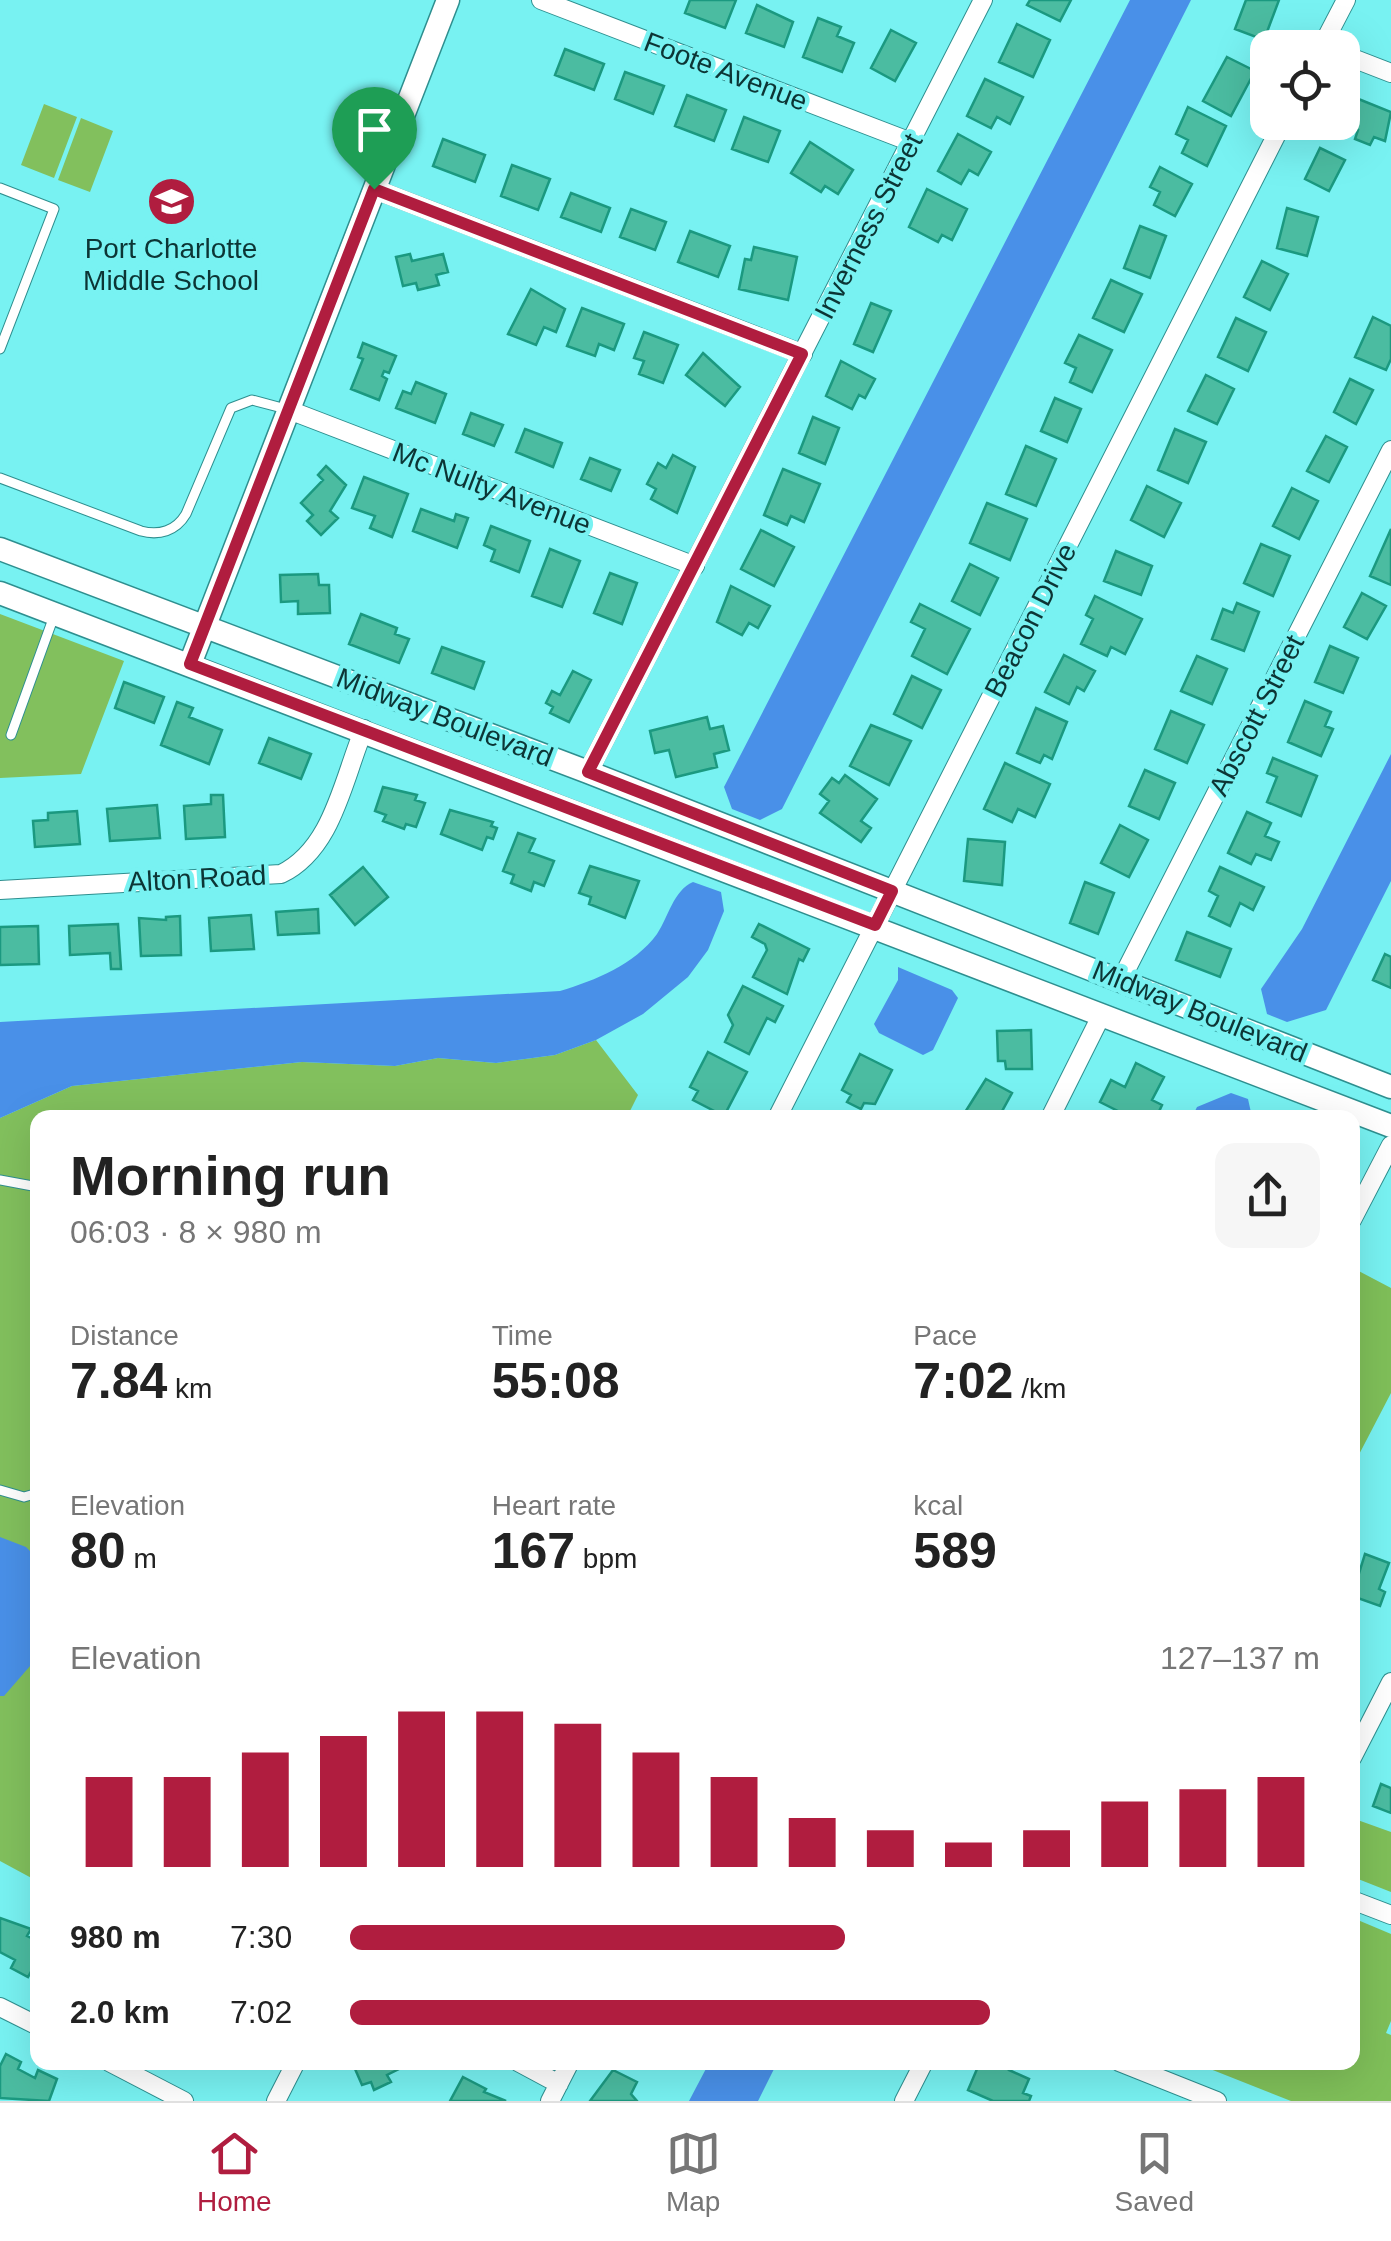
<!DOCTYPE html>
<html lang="en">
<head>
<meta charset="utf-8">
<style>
	body { margin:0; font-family:Arial,sans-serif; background:#f6f6f6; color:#222; height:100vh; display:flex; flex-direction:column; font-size:38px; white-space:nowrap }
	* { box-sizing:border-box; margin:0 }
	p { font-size:32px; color:#767676 }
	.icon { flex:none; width:55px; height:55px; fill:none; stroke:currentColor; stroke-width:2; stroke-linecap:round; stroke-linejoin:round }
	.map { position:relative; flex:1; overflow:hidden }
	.sheet { position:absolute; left:30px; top:1110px; width:1330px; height:960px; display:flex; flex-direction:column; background:#fff; border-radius:20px; box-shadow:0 10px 40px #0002 }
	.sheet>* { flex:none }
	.tools { position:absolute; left:1250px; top:30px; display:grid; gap:20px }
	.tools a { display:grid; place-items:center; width:110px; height:110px; border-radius:20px; background:#fff; box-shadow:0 10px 40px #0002; font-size:50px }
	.pin { position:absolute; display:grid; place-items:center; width:85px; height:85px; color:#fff; margin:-102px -42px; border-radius:50% 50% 50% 0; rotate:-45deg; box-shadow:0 0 10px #0007 }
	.pin .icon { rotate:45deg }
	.round { display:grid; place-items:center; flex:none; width:105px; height:105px; border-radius:20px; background:#f6f6f6 }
	.overview { display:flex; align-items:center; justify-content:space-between; height:170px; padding:0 40px }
	h1 { font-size:55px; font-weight:800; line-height:75px }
	.figures { display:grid; grid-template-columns:repeat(3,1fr); gap:15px; height:170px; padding:10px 40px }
	.figures div { display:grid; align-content:center }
	.figures b { font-size:50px; font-weight:800 }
	.figures small { font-size:28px; font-weight:400 }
	.figures p { font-size:28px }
	.chart { height:280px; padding:20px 40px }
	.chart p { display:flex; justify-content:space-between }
	.chart svg { width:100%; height:180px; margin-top:10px; stroke:#b01d3f; stroke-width:6 }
	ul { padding:0 40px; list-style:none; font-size:32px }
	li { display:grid; grid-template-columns:160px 120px 1fr; align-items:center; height:75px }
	li i { height:25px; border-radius:12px; background:#b01d3f }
	.menu { display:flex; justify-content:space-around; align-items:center; height:140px; border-top:2px solid #e0e0e0; background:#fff; font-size:28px; color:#767676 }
	.menu a { display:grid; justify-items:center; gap:5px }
	.menu .selected { color:#b01d3f }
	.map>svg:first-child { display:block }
</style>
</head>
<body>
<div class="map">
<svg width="1391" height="2101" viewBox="0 0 1391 2101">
	<rect width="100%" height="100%" fill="#78f2f2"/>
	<!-- green -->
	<path fill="#82c05d" d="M44 104 77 117 54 178 21 165Z
		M81 118 113 131 90 192 58 180Z
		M0 614 124 661 81 774 0 778Z
		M596 1040 638 1095 627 1117 38 1118 37 1881 0 1861V1118L72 1086 302 1062 395 1066 438 1058 496 1063 555 1055Z"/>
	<!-- forest -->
	<path fill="#7fbf59" d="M1353 1268 1391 1288V1393L1353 1466Z
		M1352 1818 1391 1832V1892L1353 1877Z
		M1353 1918 1391 1934V2021L1386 2033 1391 2035V2101H1291L1195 2063 1352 2062Z"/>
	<!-- water -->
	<path fill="#4990e8" d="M1130 0H1191L782 809 760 820 732 809 724 787Z
		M1391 754V881L1326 1010 1287 1022 1267 1014 1261 989 1302 929Z
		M693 882 721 892 724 911 708 950 688 977 643 1014 596 1040 555 1055 496 1063 438 1058 395 1066 302 1062 72 1086 0 1118V1022L560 991C596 980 634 965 657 934 669 916 673 891 693 882Z
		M898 967 952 990 958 998 933 1050 923 1055 879 1033 874 1024 898 980Z
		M1231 1093 1248 1099 1252 1117H1192L1197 1107Z
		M0 1537 26 1547 38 1559 37 1658 4 1696H0Z
		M709 2063V2062L777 2063 758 2101H689Z"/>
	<!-- building -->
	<path fill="#4bbca1" stroke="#1b9980" stroke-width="2.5" d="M690 0H736L725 28 685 13Z
		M1030 0H1071L1060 21 1027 5Z
		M1246 0H1279L1264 40 1235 29Z
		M757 5 793 22 784 47 746 33Z
		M818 18 841 27 837 36 854 43 842 72 803 57Z
		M1017 24 1050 40 1033 77 999 62Z
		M891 30 916 43 895 81 871 68Z
		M565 49 604 64 594 90 555 75Z
		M1227 57 1255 71 1231 116 1203 101Z
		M625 72 664 86 653 114 615 99Z
		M985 79 1023 97 1010 124 997 117 991 128 967 116Z
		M687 95 726 110 714 141 675 126Z
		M1356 98 1391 112 1385 141 1374 137 1370 145 1355 139 1358 130 1346 125Z
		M1188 107 1226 126 1207 166 1182 153 1188 140 1176 134Z
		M744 117 780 131 768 162 732 149Z
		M958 134 991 152 978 175 969 170 961 184 938 171Z
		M443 139 485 155 475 182 433 166Z
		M810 142 853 170 838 194 825 186 821 192 791 173Z
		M1320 148 1345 160 1329 191 1305 179Z
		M512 165 550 179 538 210 501 196Z
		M1160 167 1192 184 1175 216 1154 205 1160 192 1150 187Z
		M927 189 967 209 952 240 942 235 938 242 909 227Z
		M571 193 610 208 601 232 561 217Z
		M1287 208 1318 217 1307 256 1277 248Z
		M631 209 666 222 655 250 620 237Z
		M1140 226 1166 236 1150 278 1124 268Z
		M690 231 730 246 718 277 678 262Z
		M754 247 797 257 788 300 739 289 745 259 751 260Z
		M410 254 412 261 443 254 448 272 436 275 439 285 418 290 416 283 403 286 396 257Z
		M1262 261 1288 274 1270 310 1244 297Z
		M1111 280 1142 294 1124 332 1093 318Z
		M531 289 565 309 556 332 544 327 536 345 508 334Z
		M871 303 891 311 873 352 854 344Z
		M582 308 624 324 614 350 599 344 595 356 567 346Z
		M1373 317 1391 326V359L1386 370 1355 357Z
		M1236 318 1266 332 1248 371 1218 357Z
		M644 332 678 345 663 383 639 374 644 361 634 358Z
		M1079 335 1112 350 1092 392 1070 382 1076 368 1065 363Z
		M363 343 396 356 389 373 384 371 382 376 387 379 379 400 351 389 363 359 358 357Z
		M703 353 740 387 725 406 686 375Z
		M841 361 875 379 865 398 859 395 852 409 826 396Z
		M1206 375 1234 389 1217 424 1188 411Z
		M1350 379 1373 390 1356 424 1334 412Z
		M416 382 446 394 435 423 396 408 403 391 411 394Z
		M1055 398 1081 409 1067 442 1041 431Z
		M471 413 503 425 494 446 463 434Z
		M813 417 839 428 825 464 799 453Z
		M525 429 562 443 553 467 516 452Z
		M1175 429 1206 442 1188 483 1158 470Z
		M1326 436 1347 447 1329 482 1307 471Z
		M1026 446 1056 459 1036 506 1006 494Z
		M673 455 695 467 677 513 651 499 656 489 647 484 658 463 666 468Z
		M590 458 620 470 611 491 581 479Z
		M326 466 346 485 330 511 338 518 321 535 307 521 313 515 301 503 323 480 318 475Z
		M783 469 820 484 804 522 791 516 787 525 764 515Z
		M364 477 408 494 392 537 370 528 375 516 352 508Z
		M1147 486 1181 503 1164 537 1131 520Z
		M1292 488 1318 501 1299 539 1273 526Z
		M987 503 1027 519 1010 560 970 543Z
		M421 509 454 521 456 514 468 518 457 548 413 531Z
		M491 526 530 541 519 572 491 561 495 550 484 545Z
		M1391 529V585L1370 576Z
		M761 530 794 547 774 586 741 569Z
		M1261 544 1290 556 1273 596 1244 583Z
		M550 549 580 561 562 607 532 596Z
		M1116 551 1152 566 1141 595 1104 581Z
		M970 564 998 578 980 615 952 601Z
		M610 573 637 583 622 624 594 613Z
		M318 574 319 585H329L330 613 298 614V601L281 602 280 575Z
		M731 586 770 606 758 628 749 623 742 635 717 622Z
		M1362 593 1386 606 1367 639 1344 627Z
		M1095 596 1142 619 1125 654 1111 647 1107 656 1081 644 1093 619 1086 615Z
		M1237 603 1259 612 1244 651 1212 639 1223 609 1233 613Z
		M920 604 970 629 947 674 912 656 925 629 911 622Z
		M361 614 397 628 395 634 409 639 399 663 349 644Z
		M1330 646 1358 658 1343 693 1315 682Z
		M442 647 484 662 474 689 432 673Z
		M1064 655 1095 671 1084 691 1077 687 1069 704 1045 692Z
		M1197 656 1227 669 1212 704 1181 691Z
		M573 671 591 680 569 722 550 713 553 707 546 703 552 691 560 695Z
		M912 676 941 690 922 728 894 714Z
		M124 682 164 697 154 723 115 708Z
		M1305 701 1331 712 1325 726 1333 729 1321 756 1288 742Z
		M177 702 193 708 189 717 222 730 209 764 161 745Z
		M1036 708 1067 722 1052 759 1044 755 1040 763 1017 753Z
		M1171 711 1204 725 1187 763 1155 749Z
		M707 717 710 729 723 726 729 750 714 754 717 767 676 777 669 750 655 753 650 731Z
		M871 725 911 741 889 785 850 766Z
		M269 738 311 754 301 779 259 763Z
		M1273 758 1317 776 1301 816 1267 802 1277 777 1267 773Z
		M1005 763 1050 784 1035 817 1018 809 1012 822 984 809Z
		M1145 770 1175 783 1159 819 1129 806Z
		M845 775 877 799 861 821 871 828 861 842 820 813 829 801 820 794 832 778 839 783Z
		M383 787 417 795 415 800 425 803 416 827 406 824 404 829 383 821 386 815 375 811Z
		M211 795H223L225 837 186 839 184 806 211 804Z
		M157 805 160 838 110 841 107 809Z
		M450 810 493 822 491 826 497 828 493 839 487 837 482 850 441 834Z
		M77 811 80 844 35 847 33 821 48 820V813Z
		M1247 812 1271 823 1265 836 1279 842 1271 860 1256 854 1251 864 1228 853Z
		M1120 825 1148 840 1129 877 1101 863Z
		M518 833 535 839 529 852 554 861 544 886 534 882 531 891 511 883 514 875 503 871Z
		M968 839 1005 842 1002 885 964 881Z
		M590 866 639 881 625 918 589 904 591 897 579 893Z
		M363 867 388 897 355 925 330 895Z
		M1220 867 1264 887 1253 910 1240 903 1230 926 1209 916 1218 896 1209 891Z
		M1085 882 1114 893 1098 934 1070 923Z
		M318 909 319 933 278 935 276 912Z
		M251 915 254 949 211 951 209 918Z
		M180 916 181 955 141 956 139 918 166 920V917Z
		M118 924 121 969H111L110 953 70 955 69 926Z
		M759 924 809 949 803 961 799 959 787 994 753 977 767 950 765 944 752 937Z
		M38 926 39 964 0 965V927Z
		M1187 932 1231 949 1220 977 1176 960Z
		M1385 954 1391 957V988L1373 980Z
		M743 986 783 1006 775 1022 767 1018 749 1054 725 1042 733 1025 728 1015Z
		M1031 1030 1032 1069H1006L1005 1061H998L997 1031Z
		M708 1052 747 1072 724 1116 693 1100 698 1091 690 1087Z
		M860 1054 892 1070 875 1104 864 1103 861 1109 847 1102 851 1095 842 1090Z
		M1136 1063 1164 1077 1152 1100 1162 1105 1156 1118H1132L1100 1102 1111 1080 1125 1087Z
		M986 1079 1012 1093 1000 1115 1004 1118 962 1117Z
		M1365 1554 1389 1563 1379 1589 1385 1592 1380 1606 1352 1596Z
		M1381 1784 1391 1788V1813L1373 1806Z
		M0 1918 31 1929 27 1936 38 1941V1959L28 1977 11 1968 15 1960 0 1952Z
		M6 2054 21 2062 18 2069 35 2078 38 2070 57 2079 49 2101 0 2098V2066Z
		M352 2062H398L401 2068 387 2075 391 2082 374 2090 371 2082 362 2085Z
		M980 2062H1012L1009 2070 1029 2079 1023 2093 1031 2096 1029 2101H993L968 2090Z
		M613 2070 637 2082 631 2094 637 2101H590Z
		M463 2077 486 2089 484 2092 506 2101H450Z"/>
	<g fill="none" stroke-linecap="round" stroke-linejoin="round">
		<defs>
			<path id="service" d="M0 188 54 209 0 349
				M0 478 141 531C159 536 176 531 186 514L231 408 252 400 286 409
				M11 735 54 616
				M0 1180 38 1187
				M0 1490 24 1497 38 1493"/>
			<path id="minor" d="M541 0 911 142
				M1321 48 1346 0
				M1342 54 1391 73
				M374 189 803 354
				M289 410 695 566
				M588 772 983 0
				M0 890 281 874C333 849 343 779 364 729
				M1121 980 1391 450
				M777 1118 1283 122
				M1050 1118 1102 1014
				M1352 1220 1391 1145
				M1352 1758 1391 1682
				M1352 1900 1391 1915
				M0 2007 38 2026
				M109 2062 184 2101
				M518 2062 559 2084
				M1119 2062 1217 2101
				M276 2101 296 2062
				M550 2101 570 2062
				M904 2101 924 2062"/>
			<path id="tertiary" d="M0 549 588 772 1391 1087
				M0 593 1391 1126
				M190 664 448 0"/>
		</defs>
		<!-- service casing -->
		<use href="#service" stroke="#2e8f8f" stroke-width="11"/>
		<!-- minor casing -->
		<use href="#minor" stroke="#2e8f8f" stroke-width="20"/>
		<!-- tertiary casing -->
		<use href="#tertiary" stroke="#2e8f8f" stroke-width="25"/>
		<!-- service -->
		<use href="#service" stroke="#fff" stroke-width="9"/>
		<!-- minor -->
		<use href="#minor" stroke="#fff" stroke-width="18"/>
		<!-- tertiary -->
		<use href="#tertiary" stroke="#fff" stroke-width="22"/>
	</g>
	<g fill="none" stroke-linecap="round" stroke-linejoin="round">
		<defs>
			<path id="route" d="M374 189 802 354 588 772 892 891 875 925 190 664Z"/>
		</defs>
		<!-- route casing -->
		<use href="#route" stroke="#fff" stroke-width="20"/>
		<!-- route -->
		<use href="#route" stroke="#b01d3f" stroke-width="12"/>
	</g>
	<!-- icons -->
	<defs>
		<symbol id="school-disc" viewBox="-11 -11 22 22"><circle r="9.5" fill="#b01d3f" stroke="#78f2f2"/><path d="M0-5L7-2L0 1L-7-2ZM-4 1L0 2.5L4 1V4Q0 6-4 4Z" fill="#fff"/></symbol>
	</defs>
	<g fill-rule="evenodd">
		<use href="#school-disc" x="144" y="174" width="55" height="55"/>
	</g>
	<g text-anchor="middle" stroke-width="9" stroke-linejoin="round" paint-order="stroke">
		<!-- street labels -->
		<g font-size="28" fill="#0c3535" stroke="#78f2f2">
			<text transform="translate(726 71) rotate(21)" y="10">Foote Avenue</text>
			<text transform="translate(868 226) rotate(-63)" y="10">Inverness Street</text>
			<text transform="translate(492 488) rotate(21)" y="10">Mc Nulty Avenue</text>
			<text transform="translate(1030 620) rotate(-63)" y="10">Beacon Drive</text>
			<text transform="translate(1256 715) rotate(-63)" y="10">Abscott Street</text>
			<text transform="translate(445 717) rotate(21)" y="10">Midway Boulevard</text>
			<text transform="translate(197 878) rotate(-3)" y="10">Alton Road</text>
			<text transform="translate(1200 1011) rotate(22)" y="10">Midway Boulevard</text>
		</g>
		<!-- poi labels -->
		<g font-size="28" fill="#0c3535" stroke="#78f2f2">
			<text x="171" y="258">Port Charlotte<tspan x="171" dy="32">Middle School</tspan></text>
		</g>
	</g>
</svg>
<div class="tools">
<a><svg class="icon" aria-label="locate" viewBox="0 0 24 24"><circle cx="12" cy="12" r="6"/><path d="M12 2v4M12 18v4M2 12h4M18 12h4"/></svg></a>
</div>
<div class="pin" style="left:374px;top:189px;background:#1e9e55"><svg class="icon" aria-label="arrive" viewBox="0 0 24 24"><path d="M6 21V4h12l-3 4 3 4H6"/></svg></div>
<section class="sheet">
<div class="overview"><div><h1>Morning run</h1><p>06:03 · 8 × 980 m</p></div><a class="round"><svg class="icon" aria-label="share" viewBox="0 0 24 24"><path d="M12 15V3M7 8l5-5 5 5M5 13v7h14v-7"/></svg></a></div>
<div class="figures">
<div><p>Distance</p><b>7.84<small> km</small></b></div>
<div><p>Time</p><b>55:08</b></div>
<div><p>Pace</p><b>7:02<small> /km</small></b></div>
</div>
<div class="figures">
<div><p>Elevation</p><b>80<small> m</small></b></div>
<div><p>Heart rate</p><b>167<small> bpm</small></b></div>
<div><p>kcal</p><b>589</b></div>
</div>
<div class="chart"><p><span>Elevation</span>127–137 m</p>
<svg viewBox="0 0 160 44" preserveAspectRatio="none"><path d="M5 44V22M15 44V22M25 44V16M35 44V12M45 44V6M55 44V6M65 44V9M75 44V16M85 44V22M95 44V32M105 44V35M115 44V38M125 44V35M135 44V28M145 44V25M155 44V22"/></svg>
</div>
<ul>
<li><b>980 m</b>7:30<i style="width:51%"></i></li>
<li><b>2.0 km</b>7:02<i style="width:66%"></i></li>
</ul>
</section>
</div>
<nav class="menu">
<a class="selected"><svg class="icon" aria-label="home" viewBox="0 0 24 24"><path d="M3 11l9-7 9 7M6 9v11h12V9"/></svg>Home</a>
<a><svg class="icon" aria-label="map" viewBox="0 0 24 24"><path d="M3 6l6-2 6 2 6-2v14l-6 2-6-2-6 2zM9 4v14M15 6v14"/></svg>Map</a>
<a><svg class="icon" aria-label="saved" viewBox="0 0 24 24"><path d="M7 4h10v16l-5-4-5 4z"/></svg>Saved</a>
</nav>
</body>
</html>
